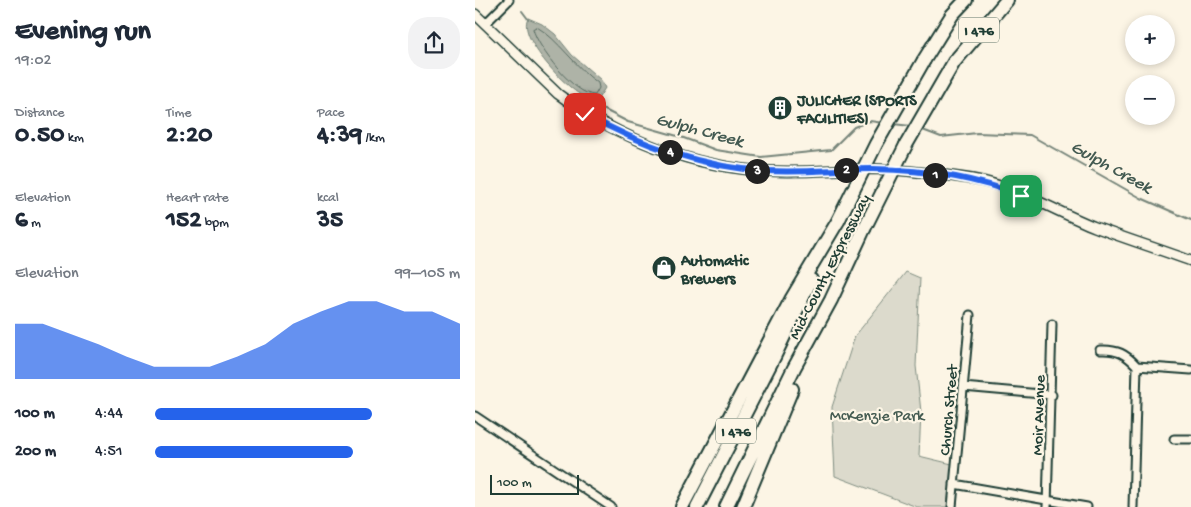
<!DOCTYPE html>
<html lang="en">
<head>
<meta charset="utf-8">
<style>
	body { margin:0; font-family:"Gochi Hand",sans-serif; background:#f2f2f3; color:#1f2937; height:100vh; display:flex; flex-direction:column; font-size:19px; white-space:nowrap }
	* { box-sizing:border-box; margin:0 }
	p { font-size:16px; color:#747a83 }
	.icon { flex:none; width:28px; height:28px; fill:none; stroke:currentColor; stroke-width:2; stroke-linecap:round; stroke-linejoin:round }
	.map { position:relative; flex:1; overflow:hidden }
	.drawer { display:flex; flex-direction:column; background:#fff; width:475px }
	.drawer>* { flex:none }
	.tools { position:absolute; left:650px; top:15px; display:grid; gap:10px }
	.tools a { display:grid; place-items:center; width:50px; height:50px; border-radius:50%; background:#fff; box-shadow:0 2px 8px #0003; font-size:25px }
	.scale { position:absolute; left:15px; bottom:12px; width:89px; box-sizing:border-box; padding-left:5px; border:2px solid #1f3d34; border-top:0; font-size:14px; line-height:18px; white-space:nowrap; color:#1f3d34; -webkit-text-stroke:4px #fcf5e5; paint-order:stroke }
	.pin { position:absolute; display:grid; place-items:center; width:42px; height:42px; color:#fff; margin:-21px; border-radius:10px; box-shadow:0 2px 8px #0006 }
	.km { position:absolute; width:25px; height:25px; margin:-12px; border-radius:50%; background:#222; color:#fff; font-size:14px; line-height:25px; text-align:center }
	.round { display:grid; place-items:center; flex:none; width:52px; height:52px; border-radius:20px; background:#f2f2f3 }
	.head { display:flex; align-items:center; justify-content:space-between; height:85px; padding:0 15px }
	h1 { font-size:28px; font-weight:700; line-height:38px }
	.metrics { display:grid; grid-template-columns:repeat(3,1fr); gap:8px; height:85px; padding:5px 15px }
	.metrics div { display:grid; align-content:center }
	.metrics b { font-size:25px; font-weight:700 }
	.metrics small { font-size:14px; font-weight:400 }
	.metrics p { font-size:14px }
	.chart { height:140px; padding:10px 15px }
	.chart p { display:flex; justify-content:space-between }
	.chart svg { width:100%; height:90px; margin-top:5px; fill:#2563eb; opacity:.7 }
	ul { padding:0 15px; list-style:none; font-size:16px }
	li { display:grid; grid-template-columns:80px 60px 1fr; align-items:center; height:38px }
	li i { height:12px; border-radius:6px; background:#2563eb }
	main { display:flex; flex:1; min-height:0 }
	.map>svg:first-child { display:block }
</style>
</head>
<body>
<main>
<section class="drawer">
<div class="head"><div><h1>Evening run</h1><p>19:02</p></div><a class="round"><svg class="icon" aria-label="share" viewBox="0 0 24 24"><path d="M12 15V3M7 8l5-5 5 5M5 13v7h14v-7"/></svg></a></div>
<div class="metrics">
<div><p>Distance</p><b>0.50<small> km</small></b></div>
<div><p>Time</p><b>2:20</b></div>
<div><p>Pace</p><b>4:39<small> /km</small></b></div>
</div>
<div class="metrics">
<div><p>Elevation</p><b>6<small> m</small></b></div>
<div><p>Heart rate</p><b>152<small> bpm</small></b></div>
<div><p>kcal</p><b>35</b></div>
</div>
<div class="chart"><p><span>Elevation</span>99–105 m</p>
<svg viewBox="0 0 160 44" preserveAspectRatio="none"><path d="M0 44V17L10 17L20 22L30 27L40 33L50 38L60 38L70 38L80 33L90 27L100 17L110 11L120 6L130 6L140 11L150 11L160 17V44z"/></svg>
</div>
<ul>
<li><b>100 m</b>4:44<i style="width:71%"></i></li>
<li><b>200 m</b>4:51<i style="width:65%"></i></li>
</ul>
</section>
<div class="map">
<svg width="716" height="507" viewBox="0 0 716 507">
	<rect width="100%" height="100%" fill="#fcf5e5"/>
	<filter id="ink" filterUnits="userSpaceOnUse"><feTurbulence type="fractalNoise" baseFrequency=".02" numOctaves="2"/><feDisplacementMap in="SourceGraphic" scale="10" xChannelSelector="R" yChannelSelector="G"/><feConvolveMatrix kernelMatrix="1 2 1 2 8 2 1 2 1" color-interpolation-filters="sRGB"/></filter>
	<g filter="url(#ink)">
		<!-- green -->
		<path fill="#dcdacc" stroke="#7e8c80" d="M431 272 445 278 441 366 446 412 444 456 477 464 474 507H442L360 476 357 407 380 336Z"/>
		<!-- water -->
		<path fill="#aeb3a7" stroke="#758479" d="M53 18 67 24 80 34 97 55 126 80 130 88 121 102C99 99 41 38 53 18Z"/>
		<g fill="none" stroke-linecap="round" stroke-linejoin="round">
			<!-- shore -->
			<path stroke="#586c62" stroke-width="1" d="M62 27C83 39 101 68 123 83L124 88 120 95C99 95 63 48 58 29Z"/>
			<!-- stream -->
			<path stroke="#758479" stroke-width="2" d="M47 11 53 19
				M120 98 126 108 153 122 206 137 241 150 286 157 356 150 379 127 395 121 408 123
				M418 124 436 126
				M445 129 466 137 502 133 555 135 666 198 716 220"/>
			<defs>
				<path id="minor" d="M11 23 34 0
					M625 350C642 349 651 354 662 366L716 370
					M488 387 577 395
					M0 416 136 507
					M699 439H716
					M479 484 612 507
					M477 507 495 315
					M572 507 577 324
					M658 507 662 366"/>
				<path id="tertiary" d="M0 14 83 94C142 138 219 168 293 171 328 173 364 169 399 169 431 170 465 174 497 179 539 186 580 211 620 227 651 239 684 249 716 261"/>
				<path id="motorway" d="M449 60 477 15 491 0
					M431 145 479 62 532 0
					M207 507 317 298 363 221
					M222 507 300 355 336 280
					M251 507 319 368 356 300 389 229
					M268 507 317 389"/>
			</defs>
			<!-- minor casing -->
			<use href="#minor" stroke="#1f3d34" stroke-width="11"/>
			<!-- tertiary casing -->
			<use href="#tertiary" stroke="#1f3d34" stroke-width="12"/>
			<!-- motorway casing -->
			<use href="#motorway" stroke="#1f3d34" stroke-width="16"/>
			<!-- minor -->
			<use href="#minor" stroke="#fcf5e5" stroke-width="7"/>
			<!-- tertiary -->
			<use href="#tertiary" stroke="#fcf5e5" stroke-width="9"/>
			<!-- motorway -->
			<use href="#motorway" stroke="#fcf5e5" stroke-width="12"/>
			<defs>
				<path id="motorway-bridge" d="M363 221 401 144 449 60
					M389 229 431 145"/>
			</defs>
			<!-- motorway-bridge casing -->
			<use href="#motorway-bridge" stroke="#1f3d34" stroke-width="16" stroke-linecap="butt"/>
			<!-- motorway-bridge -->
			<use href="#motorway-bridge" stroke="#fcf5e5" stroke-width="12"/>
		</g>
	</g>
	<g fill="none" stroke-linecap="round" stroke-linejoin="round" filter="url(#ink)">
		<defs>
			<path id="route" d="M110 114C165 145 229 168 292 171 328 173 363 169 398 169 449 170 500 177 546 196"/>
		</defs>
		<!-- route casing -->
		<use href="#route" stroke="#fff" stroke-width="10"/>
		<!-- route -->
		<use href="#route" stroke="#2563eb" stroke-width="6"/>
	</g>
	<!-- icons -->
	<defs>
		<symbol id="building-disc" viewBox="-11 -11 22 22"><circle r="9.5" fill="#1f3d34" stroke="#fcf5e5"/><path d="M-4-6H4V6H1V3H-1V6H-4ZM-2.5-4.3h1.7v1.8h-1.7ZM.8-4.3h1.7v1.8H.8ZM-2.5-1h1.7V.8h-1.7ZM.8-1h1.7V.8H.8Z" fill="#fff"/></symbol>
		<symbol id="shop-disc" viewBox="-11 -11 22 22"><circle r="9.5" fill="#1f3d34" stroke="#fcf5e5"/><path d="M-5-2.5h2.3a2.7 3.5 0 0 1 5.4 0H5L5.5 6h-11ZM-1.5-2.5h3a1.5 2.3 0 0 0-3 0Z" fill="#fff"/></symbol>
	</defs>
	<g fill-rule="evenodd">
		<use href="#building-disc" x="291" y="94" width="28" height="28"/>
		<use href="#shop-disc" x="175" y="254" width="28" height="28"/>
	</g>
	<g text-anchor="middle" stroke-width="4.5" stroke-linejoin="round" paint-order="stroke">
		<!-- shield labels -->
		<g fill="#fcf5e5" stroke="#617469" stroke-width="1">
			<rect x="484" y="17.5" width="40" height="25" rx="4"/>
			<rect x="241" y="418.5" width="40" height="25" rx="4"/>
		</g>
		<g font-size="15" font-weight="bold" fill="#1f3d34">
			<text x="504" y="35">I 476</text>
			<text x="261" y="436">I 476</text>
		</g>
		<!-- poi labels -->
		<g font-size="16" font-weight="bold" fill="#1f3d34" stroke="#fcf5e5" text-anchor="start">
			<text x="322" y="105">JULICHER (SPORTS<tspan x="322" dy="18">FACILITIES)</tspan></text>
			<text x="206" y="265">Automatic<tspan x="206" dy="18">Brewers</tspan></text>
		</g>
		<!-- street labels -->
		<g font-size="16" fill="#1f3d34" stroke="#fcf5e5">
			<text transform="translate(353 266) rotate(-63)" y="6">Mid-County Expressway</text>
			<text transform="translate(472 410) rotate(-85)" y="6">Church Street</text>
			<text transform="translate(562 415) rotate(-88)" y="6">Moir Avenue</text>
		</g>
		<!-- park labels -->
		<g font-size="16" fill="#455c52" stroke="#fcf5e5">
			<text x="402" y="420">McKenzie Park</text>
		</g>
		<!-- water labels -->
		<g font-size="18" font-style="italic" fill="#435a51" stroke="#fcf5e5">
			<text transform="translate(225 129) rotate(15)" y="6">Gulph Creek</text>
			<text transform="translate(637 166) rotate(29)" y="6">Gulph Creek</text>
		</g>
	</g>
</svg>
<div class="tools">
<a>+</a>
<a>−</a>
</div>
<div class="scale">100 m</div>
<div class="pin" style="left:546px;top:196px;background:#1e9e55"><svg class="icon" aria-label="arrive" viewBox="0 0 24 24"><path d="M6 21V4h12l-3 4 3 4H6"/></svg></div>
<div class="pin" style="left:110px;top:114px;background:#d93025"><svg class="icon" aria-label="check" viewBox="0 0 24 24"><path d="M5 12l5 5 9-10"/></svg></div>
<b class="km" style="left:460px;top:175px">1</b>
<b class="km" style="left:371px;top:170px">2</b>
<b class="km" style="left:282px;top:171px">3</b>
<b class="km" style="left:195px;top:152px">4</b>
</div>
</main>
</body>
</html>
